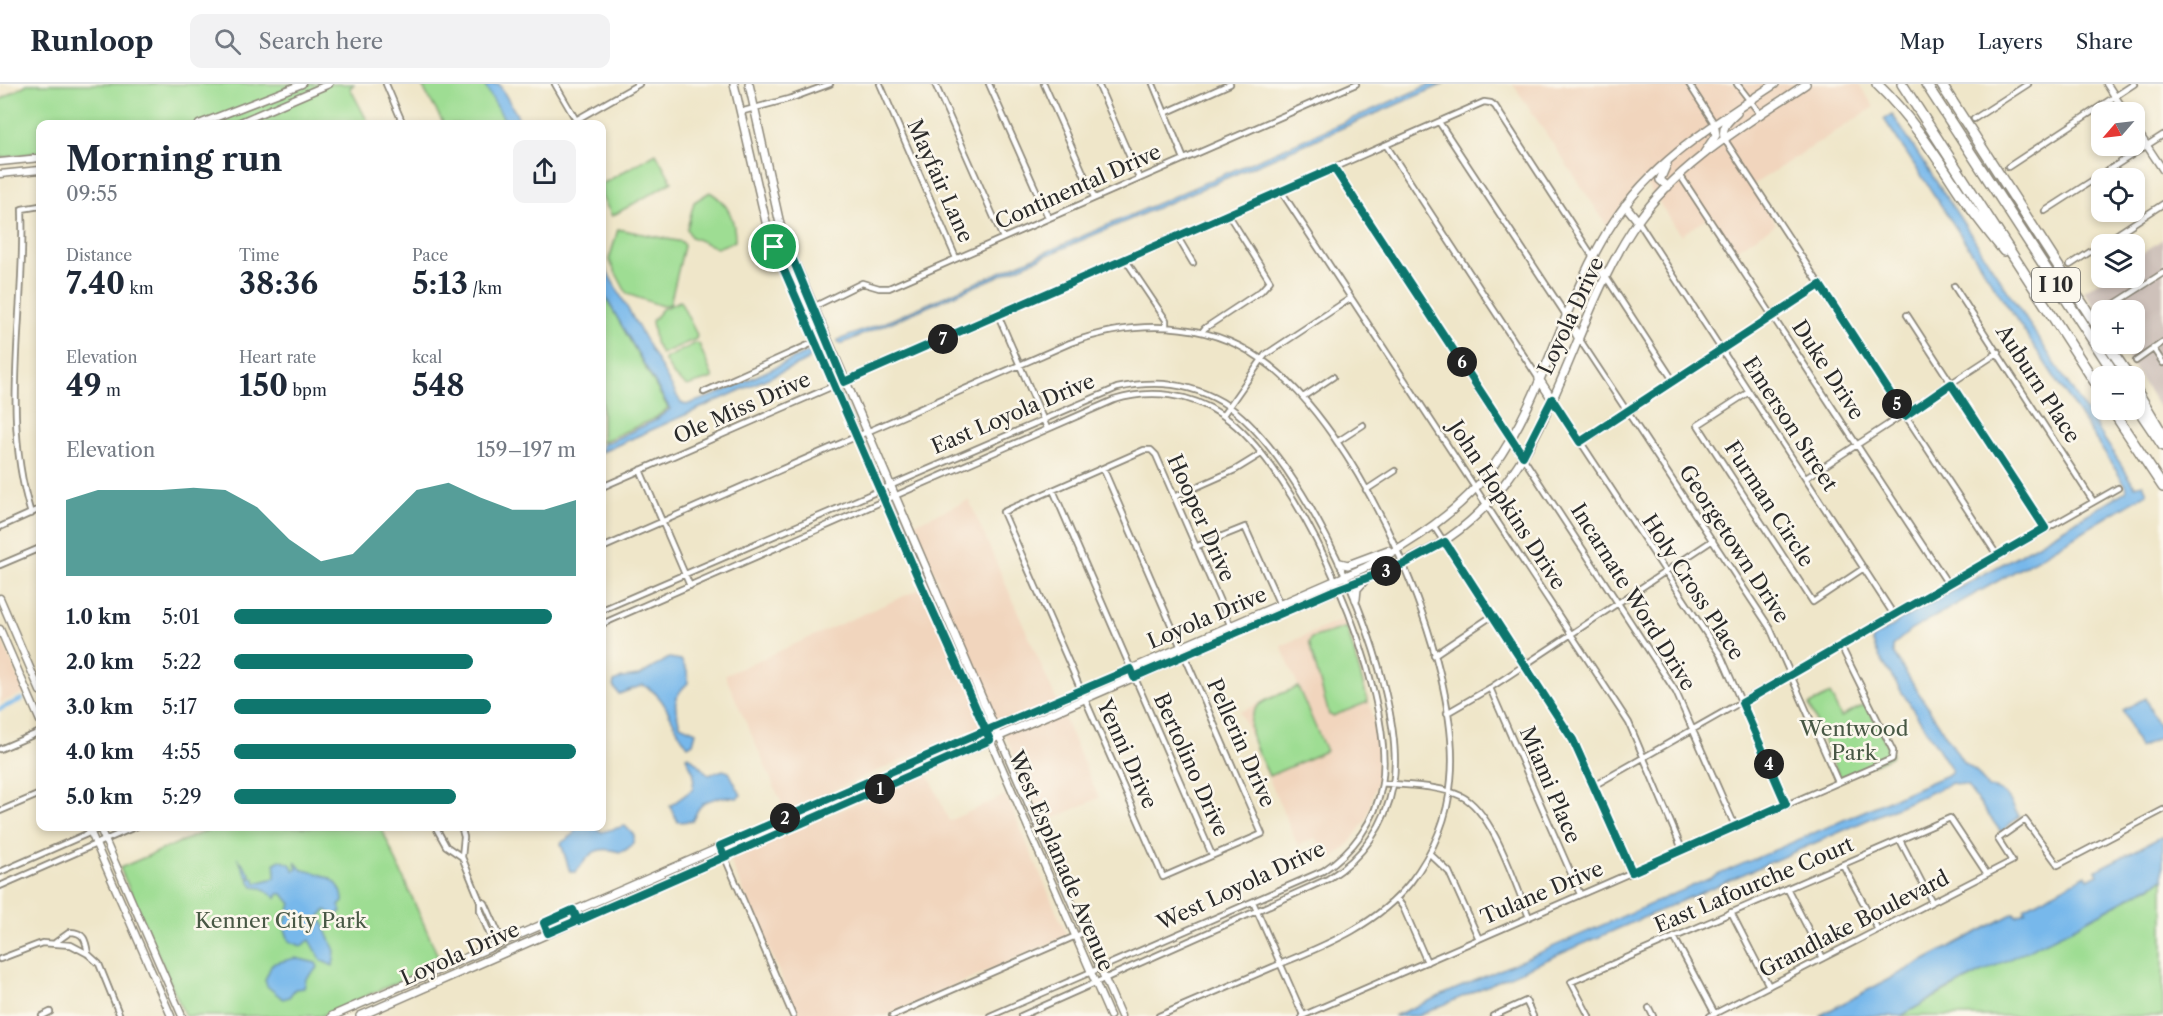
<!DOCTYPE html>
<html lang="en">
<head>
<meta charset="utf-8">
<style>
	body { margin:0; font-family:"Libre Caslon Text",serif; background:#f2f2f3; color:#1f2937; height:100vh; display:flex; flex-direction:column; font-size:22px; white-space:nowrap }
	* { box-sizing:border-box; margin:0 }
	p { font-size:20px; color:#747a83 }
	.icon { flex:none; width:33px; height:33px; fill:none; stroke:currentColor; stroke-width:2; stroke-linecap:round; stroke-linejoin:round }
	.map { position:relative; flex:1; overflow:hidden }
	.sheet { position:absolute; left:36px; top:36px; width:570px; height:711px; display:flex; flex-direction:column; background:#fff; border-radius:12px; box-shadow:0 3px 9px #0003 }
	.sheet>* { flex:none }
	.needle { width:39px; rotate:242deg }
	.tools { position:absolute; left:2091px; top:18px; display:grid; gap:12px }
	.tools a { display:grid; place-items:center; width:54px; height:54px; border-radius:12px; background:#fff; box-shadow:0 3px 9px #0003; font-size:30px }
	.pin { position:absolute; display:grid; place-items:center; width:51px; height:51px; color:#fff; margin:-26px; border:3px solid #fff; border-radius:50%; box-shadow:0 2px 6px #0007 }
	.km { position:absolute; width:30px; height:30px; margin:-15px; border-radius:50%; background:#222; color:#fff; font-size:16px; line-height:30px; text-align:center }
	.round { display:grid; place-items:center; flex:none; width:63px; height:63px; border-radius:12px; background:#f2f2f3 }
	.overview { display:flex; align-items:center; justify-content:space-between; height:102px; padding:0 30px }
	h1 { font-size:33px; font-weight:700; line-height:45px }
	.stats { display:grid; grid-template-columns:repeat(3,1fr); gap:9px; height:102px; padding:6px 30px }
	.stats div { display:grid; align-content:center }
	.stats b { font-size:30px; font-weight:700 }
	.stats small { font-size:16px; font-weight:400 }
	.stats p { font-size:16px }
	.chart { height:168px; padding:12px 30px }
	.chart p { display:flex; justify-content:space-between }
	.chart svg { width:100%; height:108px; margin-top:6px; fill:#0f766e; opacity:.7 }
	ul { padding:0 30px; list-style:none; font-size:20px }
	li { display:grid; grid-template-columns:96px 72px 1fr; align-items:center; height:45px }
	li i { height:15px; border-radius:8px; background:#0f766e }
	header { display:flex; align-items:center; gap:36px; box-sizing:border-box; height:84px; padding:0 30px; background:#fff; border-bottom:2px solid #e0e1e3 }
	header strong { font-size:28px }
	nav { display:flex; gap:33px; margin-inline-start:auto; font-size:21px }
	.search { width:420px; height:54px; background:#f2f2f3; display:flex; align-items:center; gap:15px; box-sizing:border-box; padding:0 21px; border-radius:12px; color:#747a83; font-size:22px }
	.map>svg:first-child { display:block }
</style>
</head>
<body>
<header>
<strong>Runloop</strong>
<div class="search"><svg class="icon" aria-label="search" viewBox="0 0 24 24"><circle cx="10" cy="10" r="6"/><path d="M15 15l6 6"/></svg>Search here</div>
<nav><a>Map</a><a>Layers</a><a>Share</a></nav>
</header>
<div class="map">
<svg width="2163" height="932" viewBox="0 0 2163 932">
	<rect width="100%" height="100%" fill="#fbf7ec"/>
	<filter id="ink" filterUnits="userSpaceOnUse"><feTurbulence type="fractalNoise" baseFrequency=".0167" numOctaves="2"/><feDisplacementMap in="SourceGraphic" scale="12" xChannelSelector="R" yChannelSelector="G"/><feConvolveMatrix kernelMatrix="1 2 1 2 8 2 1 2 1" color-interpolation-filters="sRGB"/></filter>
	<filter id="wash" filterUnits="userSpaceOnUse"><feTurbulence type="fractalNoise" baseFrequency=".008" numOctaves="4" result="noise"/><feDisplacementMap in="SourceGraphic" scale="24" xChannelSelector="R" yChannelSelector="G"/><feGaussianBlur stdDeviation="1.35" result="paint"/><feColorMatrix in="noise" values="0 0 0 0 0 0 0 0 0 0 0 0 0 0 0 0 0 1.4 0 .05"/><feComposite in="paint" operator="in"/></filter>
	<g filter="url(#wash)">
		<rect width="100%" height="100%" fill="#efe6c9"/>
		<!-- built -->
		<path fill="#f1d5bd" d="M1513 0H1859L1874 23 1751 102 1776 140 1734 167 1711 132 1681 151 1643 95 1607 141Z
			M969 416 1099 714 1043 739 998 635 785 727 725 591 938 497 913 440Z
			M1346 534 1370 617 1377 658 1378 694 1366 736 1347 762 1328 779 1316 754 1298 762 1240 628 1298 602 1281 562Z
			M0 552 25 609 0 619Z
			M928 689 949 737 1006 711 1067 852 885 932H798L729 774Z"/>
		<!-- industrial -->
		<path fill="#cec1ba" d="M2163 155V329L2118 260H2134V226H2102L2101 234 2084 207 2104 194H2134L2135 174Z"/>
		<!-- green -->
		<path fill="#9edd93" stroke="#64845f" stroke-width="1.5" d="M27 0H354L350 4 369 40H40V68L0 74V16Z
			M421 0H484L507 40H444Z
			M656 69 672 98 612 132 602 113V100Z
			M710 108C729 120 735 135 735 157L717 164 691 153 687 145 694 118Z
			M618 145 682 158 684 162 670 220 662 222 627 210 609 176Z
			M602 207 668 324 655 334 602 358Z
			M680 217 697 251 696 255 661 270 655 258 652 237 662 225Z
			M696 259 699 260 713 294 687 302 674 292 664 275Z
			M1347 543 1368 618 1333 632 1329 631 1309 558 1311 554Z
			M1298 603 1326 667 1269 692C1261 673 1238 640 1259 621 1268 613 1287 608 1298 603Z
			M1830 610 1841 633 1866 620 1892 671 1890 673 1840 695 1809 621Z
			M215 743H381L441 879 321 932H185L120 784Z
			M2163 795V932H1901C1986 882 2077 845 2163 795Z"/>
		<!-- water -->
		<path fill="#77b8eb" stroke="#51728b" stroke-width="1.5" d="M484 0H499L522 40H507Z
			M1431 0H1444L841 260 838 258V256L886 238Z
			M1892 30 2135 402 2143 400 2147 409 2042 472 1911 546 1893 561V569L1963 678 1977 688 1988 704C2007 705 2010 717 2019 732L2001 748 1967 702 1952 699 1418 932H1394L1949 690 1952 687 1949 681 1878 571 1872 556 1906 533 2026 467 2126 407 2125 400 1884 35Z
			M602 179 681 319 686 321 718 310 808 268 812 272 806 277 602 368V361L654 337 670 325 602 207Z
			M669 574 681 576 687 587 688 599C672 613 674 622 680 641L696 648 693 659 688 662C670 641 669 613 643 601L619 610 613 602 614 598 622 594 639 592Z
			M2145 614 2163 652 2139 664 2123 626Z
			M689 672 709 691 723 686 729 688 741 711 737 714C725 712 708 713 699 724 696 728 695 733 692 737L678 738 670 722 693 705 694 690 686 673Z
			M625 742 634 751C635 760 628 766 620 768 594 761 591 769 576 788H570L561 759 573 751 576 743H592L602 748Z
			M2163 752V795L2073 844 1946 906 1901 932H1819L2014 829 2016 832 2026 827 2024 824 2086 791 2088 795 2098 790 2096 786Z
			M237 773 251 791 249 794H254L256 799 275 794V779L280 776 290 780 294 786 297 785 295 778 302 786C319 789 343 793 343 818L339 822 342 828H339L336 833 326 826 320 832 335 867 333 882 322 877 310 856 301 862 289 857 284 842 291 820 283 810H278L276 814 262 804 253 803Z
			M295 874 316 879 318 883 306 895 304 904 295 905 289 913 283 915 267 902 265 896 272 880Z"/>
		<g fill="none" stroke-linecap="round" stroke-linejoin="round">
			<!-- canal -->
			<path stroke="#77b8eb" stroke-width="4.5" d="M0 625 22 615"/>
		</g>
	</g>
	<g filter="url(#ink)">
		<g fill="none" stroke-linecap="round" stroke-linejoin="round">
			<defs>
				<path id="minor" d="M386 0 403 40
					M555 0 576 36 639 0
					M880 0 956 174
					M935 0 1003 154
					M989 0 1048 133
					M1044 0 1094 113
					M1098 0 1139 94
					M1153 0 1184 75
					M1689 0 1714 39
					M1737 0 1761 31
					M740 28 792 14 830 0
					M1165 29 1230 0
					M1974 35 2028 0
					M1439 38 1566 231
					M1725 56 1997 471
					M1386 61 1539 295
					M2008 83 2134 0
					M1334 84 1676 608 1735 742
					M1680 91 1948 500
					M1281 107 1629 639 1682 765
					M2045 127 2163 51
					M1638 137 1894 531
					M1177 152 1193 179
					M1125 175 1166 236V243
					M2070 181 2163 120
					M1606 193 1673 296
					M1954 202 2093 417
					M2105 226 2163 189
					M803 228 862 199 879 204H889L1356 0
					M998 231 1047 344
					M1907 231 2045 444
					M1202 248 1205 244 1261 207 1270 197 1228 130
					M1578 253 1770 544 1838 698
					M2153 264 2163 279
					M2136 277 2163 258
					M704 308 815 258
					M1749 308 1698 341 1813 518 1864 484
					M1303 313 1333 293
					M1553 316 1721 572 1786 720
					M1223 331 1265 271 1351 214
					M1337 358 1363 341
					M1580 359 1820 201
					M1103 384 1262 750 1163 793 1003 428 1144 366H1151L1156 371 1232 545
					M640 386 690 502
					M1806 394 1999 268
					M602 403 1484 18 1491 19 1495 22 1593 173
					M1053 406 1212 771
					M1366 406 1395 387
					M1174 413 1235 386 1261 370
					M31 430C0 328 26 229 22 125L40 122
					M1433 441 1573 656 1632 788
					M0 443 40 425
					M1195 463 1245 443 1281 523
					M602 464 1070 259C1133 236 1204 235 1261 275 1359 343 1463 578 1451 696 1448 735 1433 769 1410 799 1375 843 1323 862 1273 883 1235 899 1197 916 1159 932
					M0 481 40 464
					M602 526 1117 304C1153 296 1190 299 1222 318 1306 369 1410 605 1393 701 1386 741 1362 774 1328 795L1021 932
					M602 540 1114 316C1150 305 1190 309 1222 331 1300 383 1397 607 1382 700 1376 737 1353 767 1323 787L990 932
					M1434 571 1492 532
					M1490 604 1580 810
					M1447 629 1490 604 1713 456
					M0 665 40 648
					M1382 699C1407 702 1438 701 1461 712 1493 727 1515 800 1529 833
					M1595 701 2118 404
					M0 727 40 710
					M435 742 446 762 462 773
					M461 742 464 753 462 773 480 817V827L494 861
					M1900 756 1932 818
					M720 762 793 932
					M1430 770 1449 788 1479 855
					M1843 781 1878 846
					M0 788 105 742
					M0 802 137 742
					M1787 804 1823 874
					M1397 815 1403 823 1427 878
					M480 817 485 819 502 857
					M1253 818 1303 931
					M1731 828 1769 902
					M1674 853 1715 930
					M56 858 70 848C85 848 86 858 88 870
					M0 875 42 859 71 861 88 870 99 880 120 932
					M1649 924 1653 932
					M42 932 50 928
					M892 932 1085 848
					M1302 932 1892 675 1893 667 1841 562
					M1493 932 1526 917 1533 932
					M1589 932 1571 898 1950 734 1987 790
					M1710 932 2012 777 1998 755 2025 736 2058 781 2163 726"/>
				<path id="tertiary" d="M2107 0 2125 28
					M199 40 302 0
					M236 40 329 0
					M2134 42 2163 86
					M0 78 40 74
					M0 90 40 86
					M0 514 40 607
					M0 545 40 637
					M999 652 1121 932
					M990 656 1110 932
					M88 742 171 932
					M99 742 182 932"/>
				<path id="secondary" d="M734 0 769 151 988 650
					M749 0 782 149 996 647
					M1725 56C1720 44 1728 37 1737 29
					M1704 69 1716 51 1714 39
					M1667 80 1660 96 1668 103
					M1625 121 1638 137
					M1593 173 1605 192
					M1566 231 1578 253
					M1539 295 1552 315
					M1340 479 1348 481 1388 466
					M1356 515 1357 505 1364 497
					M332 932 1364 484C1411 459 1460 428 1492 384 1546 310 1563 214 1614 137 1654 76 1715 40 1775 0
					M360 932 1283 528C1306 519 1328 509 1350 500 1396 481 1432 471 1470 437 1559 359 1572 231 1638 137 1680 78 1747 40 1806 0"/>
				<path id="motorway" d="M1877 0C1909 31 1932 66 1956 103 1971 126 1987 146 2004 167
					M1902 0 2102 309
					M1926 0 2116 292
					M1941 0 2102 250
					M2107 260 2129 292
					M2134 302 2163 351
					M2134 319 2163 362
					M2112 326 2163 403"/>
			</defs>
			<!-- minor casing -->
			<use href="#minor" stroke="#8d887a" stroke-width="8"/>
			<!-- tertiary casing -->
			<use href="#tertiary" stroke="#8d887a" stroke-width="9"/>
			<!-- secondary casing -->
			<use href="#secondary" stroke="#8d887a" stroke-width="10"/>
			<!-- motorway casing -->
			<use href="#motorway" stroke="#8d887a" stroke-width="12"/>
			<!-- minor -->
			<use href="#minor" stroke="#fff" stroke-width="4.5"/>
			<!-- tertiary -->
			<use href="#tertiary" stroke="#fff" stroke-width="6"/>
			<!-- secondary -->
			<use href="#secondary" stroke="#fff" stroke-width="7"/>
			<!-- motorway -->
			<use href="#motorway" stroke="#fff" stroke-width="9"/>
		</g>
	</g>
	<g fill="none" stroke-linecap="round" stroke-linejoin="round" filter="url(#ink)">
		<defs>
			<path id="route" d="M774 163 919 496C943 549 967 603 990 656 844 721 696 786 548 849L544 839 573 826 578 837 724 773 720 762 980 649C988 646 995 643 1002 640L1131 585 1134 593 1335 506 1404 480 1445 458 1573 656 1632 788 1786 720 1742 619 2045 444 1951 300 1905 332 1820 201 1580 358 1552 315 1523 372 1334 84 844 298 789 166 774 163"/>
		</defs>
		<!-- route casing -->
		<use href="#route" stroke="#fff" stroke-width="12"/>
		<!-- route -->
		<use href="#route" stroke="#0f766e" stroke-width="8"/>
	</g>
	<g text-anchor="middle" stroke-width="5" stroke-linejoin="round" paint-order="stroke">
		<!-- shield labels -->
		<rect fill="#fbf7ec" stroke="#696865" stroke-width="1.5" x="2032" y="184" width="48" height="34" rx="4.5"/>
		<g font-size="20" font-weight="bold" fill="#2b2b2b">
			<text x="2056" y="208">I 10</text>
		</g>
		<!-- street labels -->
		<g font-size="21" fill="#2b2b2b" stroke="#fbf7ec">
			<text transform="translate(940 97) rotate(66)" y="7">Mayfair Lane</text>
			<text transform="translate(1078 103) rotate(-24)" y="7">Continental Drive</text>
			<text transform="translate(1571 232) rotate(-65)" y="7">Loyola Drive</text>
			<text transform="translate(1828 286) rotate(57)" y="7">Duke Drive</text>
			<text transform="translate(2038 300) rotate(57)" y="7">Auburn Place</text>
			<text transform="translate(742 324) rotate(-24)" y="7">Ole Miss Drive</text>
			<text transform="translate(1013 330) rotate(-23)" y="7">East Loyola Drive</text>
			<text transform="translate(1790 340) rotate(57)" y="7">Emerson Street</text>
			<text transform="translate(1769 420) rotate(57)" y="7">Furman Circle</text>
			<text transform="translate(1507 421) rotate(57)" y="7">John Hopkins Drive</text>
			<text transform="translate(1201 434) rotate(66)" y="7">Hooper Drive</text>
			<text transform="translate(1734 460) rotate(57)" y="7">Georgetown Drive</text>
			<text transform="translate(1693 503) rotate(57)" y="7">Holy Cross Place</text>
			<text transform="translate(1633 513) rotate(58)" y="7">Incarnate Word Drive</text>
			<text transform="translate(1207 534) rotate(-23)" y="7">Loyola Drive</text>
			<text transform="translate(1241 659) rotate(66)" y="7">Pellerin Drive</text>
			<text transform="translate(1127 670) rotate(66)" y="7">Yenni Drive</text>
			<text transform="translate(1191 681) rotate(66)" y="7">Bertolino Drive</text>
			<text transform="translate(1550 701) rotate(67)" y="7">Miami Place</text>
			<text transform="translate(1061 777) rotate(67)" y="7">West Esplanade Avenue</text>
			<text transform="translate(1754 801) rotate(-23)" y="7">East Lafourche Court</text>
			<text transform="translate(1241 802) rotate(-25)" y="7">West Loyola Drive</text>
			<text transform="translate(1542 809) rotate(-23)" y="7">Tulane Drive</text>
			<text transform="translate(1854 840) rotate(-27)" y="7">Grandlake Boulevard</text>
			<text transform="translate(460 870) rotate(-24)" y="7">Loyola Drive</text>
		</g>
		<!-- park labels -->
		<g font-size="21" fill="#485845" stroke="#fbf7ec">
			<text x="1854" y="652">Wentwood<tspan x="1854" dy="24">Park</tspan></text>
			<text x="281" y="844">Kenner City Park</text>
		</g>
	</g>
</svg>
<div class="tools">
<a><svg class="needle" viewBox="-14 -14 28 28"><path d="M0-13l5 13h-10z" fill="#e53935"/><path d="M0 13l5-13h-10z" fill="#747a83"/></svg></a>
<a><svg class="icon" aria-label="locate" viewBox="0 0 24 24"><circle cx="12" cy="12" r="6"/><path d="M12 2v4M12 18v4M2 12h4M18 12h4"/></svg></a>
<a><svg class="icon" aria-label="layers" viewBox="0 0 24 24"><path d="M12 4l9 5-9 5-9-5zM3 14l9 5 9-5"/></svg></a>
<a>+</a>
<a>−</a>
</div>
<div class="pin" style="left:774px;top:163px;background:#1e9e55"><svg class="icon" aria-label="arrive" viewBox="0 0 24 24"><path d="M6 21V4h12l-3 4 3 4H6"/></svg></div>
<b class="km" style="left:880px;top:705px">1</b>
<b class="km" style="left:785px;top:734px">2</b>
<b class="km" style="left:1386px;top:487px">3</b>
<b class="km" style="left:1769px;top:680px">4</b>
<b class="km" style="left:1897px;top:320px">5</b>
<b class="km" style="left:1462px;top:278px">6</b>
<b class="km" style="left:943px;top:255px">7</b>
<section class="sheet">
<div class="overview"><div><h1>Morning run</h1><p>09:55</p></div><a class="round"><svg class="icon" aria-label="share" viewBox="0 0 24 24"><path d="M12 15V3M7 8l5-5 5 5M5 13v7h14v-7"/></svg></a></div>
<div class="stats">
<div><p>Distance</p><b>7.40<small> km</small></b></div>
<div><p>Time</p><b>38:36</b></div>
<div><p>Pace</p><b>5:13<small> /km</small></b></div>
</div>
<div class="stats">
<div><p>Elevation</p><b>49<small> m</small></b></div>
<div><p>Heart rate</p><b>150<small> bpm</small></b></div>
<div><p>kcal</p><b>548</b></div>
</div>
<div class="chart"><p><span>Elevation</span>159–197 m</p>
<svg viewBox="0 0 160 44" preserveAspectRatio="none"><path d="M0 44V13L10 9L20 9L30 9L40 8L50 9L60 16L70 29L80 38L90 35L100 22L110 9L120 6L130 12L140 17L150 17L160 13V44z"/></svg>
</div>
<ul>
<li><b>1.0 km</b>5:01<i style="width:93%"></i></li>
<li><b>2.0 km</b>5:22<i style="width:70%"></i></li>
<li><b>3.0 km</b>5:17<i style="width:75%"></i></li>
<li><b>4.0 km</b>4:55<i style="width:100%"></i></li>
<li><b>5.0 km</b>5:29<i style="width:65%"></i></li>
</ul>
</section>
</div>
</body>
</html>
